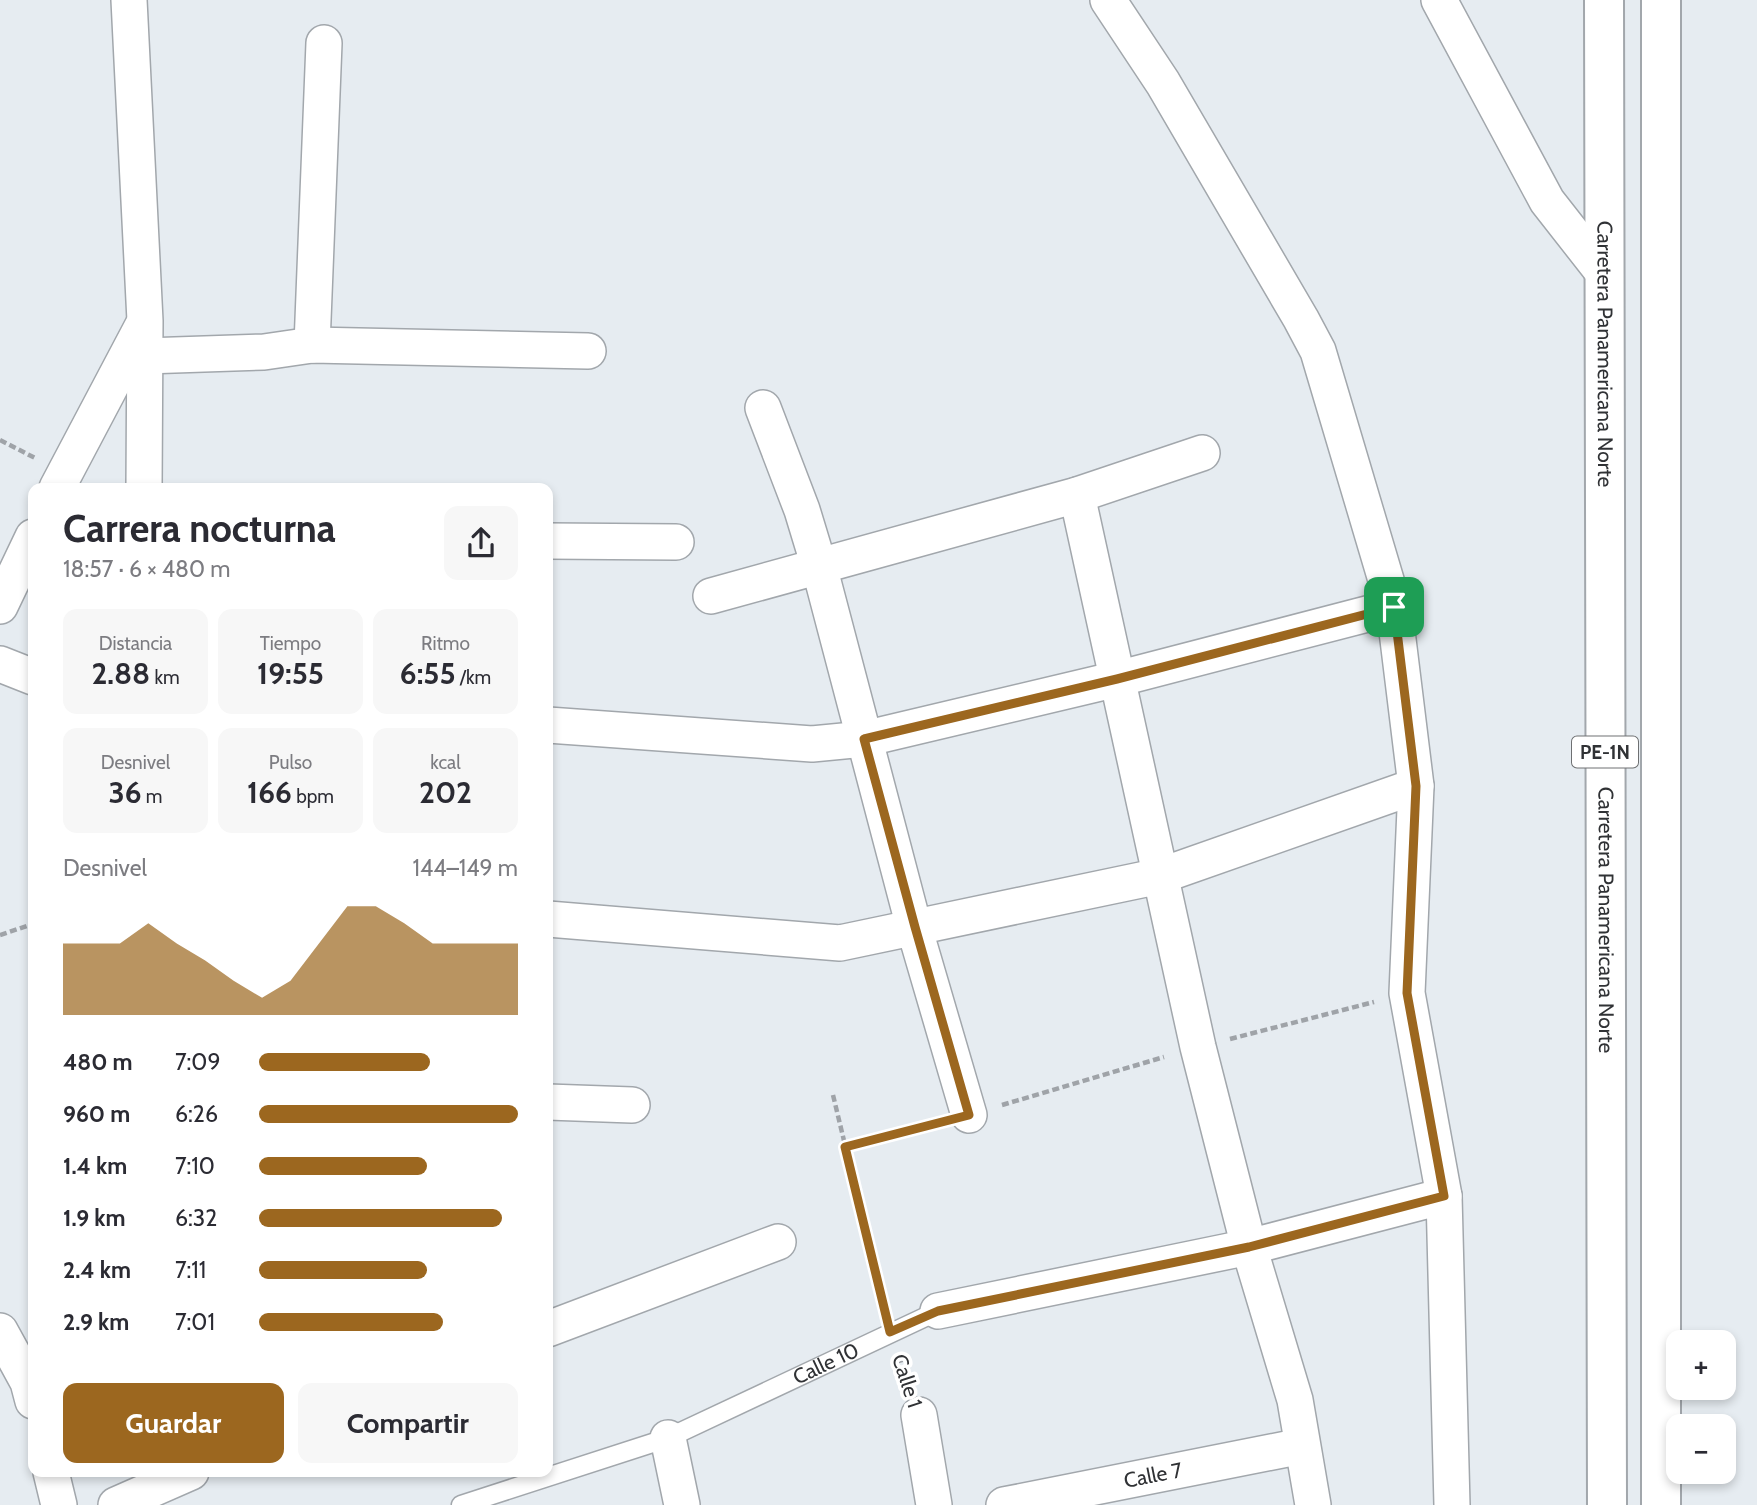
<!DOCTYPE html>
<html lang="es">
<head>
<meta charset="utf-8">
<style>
	body { margin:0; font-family:Cabin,sans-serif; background:#f7f7f7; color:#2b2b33; height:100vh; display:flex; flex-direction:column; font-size:26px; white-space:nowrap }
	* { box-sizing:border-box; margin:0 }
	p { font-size:23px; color:#7c7c81 }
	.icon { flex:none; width:38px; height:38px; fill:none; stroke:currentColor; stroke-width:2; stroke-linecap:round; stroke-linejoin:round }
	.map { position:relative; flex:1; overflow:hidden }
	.details { position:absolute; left:28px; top:483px; width:525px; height:994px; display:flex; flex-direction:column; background:#fff; border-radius:14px; box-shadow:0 4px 10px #0003 }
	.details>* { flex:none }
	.controls { position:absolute; left:1666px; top:1330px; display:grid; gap:14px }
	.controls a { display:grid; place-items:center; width:70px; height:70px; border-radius:14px; background:#fff; box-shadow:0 4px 10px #0003; font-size:35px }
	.pin { position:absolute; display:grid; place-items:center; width:60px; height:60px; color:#fff; margin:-30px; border-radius:14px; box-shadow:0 4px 10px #0006 }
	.round { display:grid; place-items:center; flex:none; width:74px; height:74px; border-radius:14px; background:#f7f7f7 }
	.head { display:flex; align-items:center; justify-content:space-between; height:119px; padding:0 35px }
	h1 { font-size:38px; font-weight:800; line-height:52px }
	.figures { display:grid; grid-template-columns:repeat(3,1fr); gap:10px; height:119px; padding:7px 35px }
	.figures div { display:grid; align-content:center; border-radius:14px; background:#f7f7f7; text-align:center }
	.figures b { font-size:30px; font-weight:800 }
	.figures small { font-size:19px; font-weight:400 }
	.figures p { font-size:19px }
	.chart { height:196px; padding:14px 35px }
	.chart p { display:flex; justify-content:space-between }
	.chart svg { width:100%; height:126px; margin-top:7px; fill:#9c671f; opacity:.7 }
	.action { display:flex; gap:14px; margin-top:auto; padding:14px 35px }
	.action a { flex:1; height:80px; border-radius:14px; background:#9c671f; color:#fff; font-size:28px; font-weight:800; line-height:80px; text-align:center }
	.action a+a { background:#f7f7f7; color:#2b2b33 }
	ul { padding:0 35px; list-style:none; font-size:23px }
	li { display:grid; grid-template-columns:112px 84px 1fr; align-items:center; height:52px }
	li i { height:18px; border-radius:9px; background:#9c671f }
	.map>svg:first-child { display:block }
</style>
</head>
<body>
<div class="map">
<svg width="1757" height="1505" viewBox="0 0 1757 1505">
	<rect width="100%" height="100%" fill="#e6ecf1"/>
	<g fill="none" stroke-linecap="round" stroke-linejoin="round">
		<defs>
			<g id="service">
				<path id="s1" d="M461 1505 668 1438 938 1311"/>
			</g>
			<g id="minor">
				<path d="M129 0 145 321 144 488"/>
				<path d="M1108 0 1163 83 1301 319 1318 351 1394 607 1416 786 1407 993 1444 1196 1452 1505"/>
				<path d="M1439 0 1547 201 1605 275"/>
				<path d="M312 345 324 43"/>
				<path d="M145 356 264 352 312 345 588 351"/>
				<path d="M763 408 802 510 819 566 914 927 969 1115"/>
				<path d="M57 488 142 327"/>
				<path d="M1077 495 1198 1047 1249 1247 1295 1400 1313 1505"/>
				<path d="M548 541 676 542"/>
				<path d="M711 596 1077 495 1202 453"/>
				<path d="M0 606 33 537"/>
				<path d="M0 664 33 677"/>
				<path d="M548 725 812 744 864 739 1117 679 1394 607"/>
				<path d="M548 919 840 943 1160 876 1416 786"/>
				<path d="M548 1102 632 1105"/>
				<path d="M938 1311 1249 1247 1444 1196"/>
				<path d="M548 1329 778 1242"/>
				<path d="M0 1331 28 1382 33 1401"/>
				<path d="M919 1415 934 1505"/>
				<path d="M668 1438 682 1505"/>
				<path d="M51 1472 59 1505"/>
				<path d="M116 1505 191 1472"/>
				<path id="s2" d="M1004 1505 1302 1446"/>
			</g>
			<g id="trunk">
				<path id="s3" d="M1604 0 1607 1505"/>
				<path d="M1661 0V1505"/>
			</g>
		</defs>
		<!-- service casing -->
		<use href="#service" stroke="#a2a7ac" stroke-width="21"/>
		<!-- minor casing -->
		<use href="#minor" stroke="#a2a7ac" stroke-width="38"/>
		<!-- trunk casing -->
		<use href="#trunk" stroke="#a2a7ac" stroke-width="42"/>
		<!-- path -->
		<path stroke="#9fa3a8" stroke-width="4.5" stroke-dasharray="7 3.5" stroke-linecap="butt" d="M0 440 35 458
			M0 935 33 924
			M1230 1039 1374 1002
			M833 1095 884 1307
			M1002 1105 1164 1057
			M845 1147 936 1123
			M899 1356 908 1384"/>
		<!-- service -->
		<use href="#service" stroke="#fff" stroke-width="18"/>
		<!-- minor -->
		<use href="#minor" stroke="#fff" stroke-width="35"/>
		<!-- trunk -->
		<use href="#trunk" stroke="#fff" stroke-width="38"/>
	</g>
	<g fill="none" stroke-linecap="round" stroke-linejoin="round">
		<defs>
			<path id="route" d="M1394 607 1416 786 1407 993 1444 1196 1249 1247 938 1311 890 1332 845 1147 969 1115 915 927 864 739 1117 679Z"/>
		</defs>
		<!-- route casing -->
		<use href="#route" stroke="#fff" stroke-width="14"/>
		<!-- route -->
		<use href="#route" stroke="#9c671f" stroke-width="9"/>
	</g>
	<g text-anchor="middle" stroke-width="7" stroke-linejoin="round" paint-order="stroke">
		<!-- shield labels -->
		<rect fill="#fff" stroke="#6e7072" stroke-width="2" x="1572" y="736.5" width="66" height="31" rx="5"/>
		<g font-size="19" font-weight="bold" fill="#303235">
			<text x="1605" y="759">PE-1N</text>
		</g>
		<!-- street labels -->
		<g font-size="21" fill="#303235" stroke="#fff">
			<text dy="7" stroke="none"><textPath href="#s3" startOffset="354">Carretera Panamericana Norte</textPath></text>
			<text dy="7" stroke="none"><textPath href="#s3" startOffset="920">Carretera Panamericana Norte</textPath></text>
			<text dy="7" stroke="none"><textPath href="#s1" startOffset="392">Calle 10</textPath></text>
			<text transform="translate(907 1381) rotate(72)" y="7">Calle 1</text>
			<text dy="7" stroke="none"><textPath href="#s2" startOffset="152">Calle 7</textPath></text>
		</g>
	</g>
</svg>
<div class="controls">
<a>+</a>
<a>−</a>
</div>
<div class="pin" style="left:1394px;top:607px;background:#1e9e55"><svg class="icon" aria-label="arrive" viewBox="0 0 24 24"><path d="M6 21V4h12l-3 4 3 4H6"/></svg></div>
<section class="details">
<div class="head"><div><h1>Carrera nocturna</h1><p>18:57 · 6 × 480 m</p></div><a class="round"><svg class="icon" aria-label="share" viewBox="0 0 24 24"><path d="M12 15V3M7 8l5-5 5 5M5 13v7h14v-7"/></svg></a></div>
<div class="figures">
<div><p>Distancia</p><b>2.88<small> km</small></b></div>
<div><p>Tiempo</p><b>19:55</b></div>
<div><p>Ritmo</p><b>6:55<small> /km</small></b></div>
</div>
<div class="figures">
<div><p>Desnivel</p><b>36<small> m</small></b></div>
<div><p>Pulso</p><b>166<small> bpm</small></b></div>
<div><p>kcal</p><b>202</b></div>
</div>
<div class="chart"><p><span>Desnivel</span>144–149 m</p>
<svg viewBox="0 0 160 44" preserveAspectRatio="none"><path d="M0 44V19L10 19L20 19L30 12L40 19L50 25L60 32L70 38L80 32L90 19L100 6L110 6L120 12L130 19L140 19L150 19L160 19V44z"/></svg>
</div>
<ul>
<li><b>480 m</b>7:09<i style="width:66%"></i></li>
<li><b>960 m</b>6:26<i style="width:100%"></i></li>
<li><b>1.4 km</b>7:10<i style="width:65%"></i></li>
<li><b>1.9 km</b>6:32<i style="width:94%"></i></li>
<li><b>2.4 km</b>7:11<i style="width:65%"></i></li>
<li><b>2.9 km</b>7:01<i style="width:71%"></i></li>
</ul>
<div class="action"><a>Guardar</a><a>Compartir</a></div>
</section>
</div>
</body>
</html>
